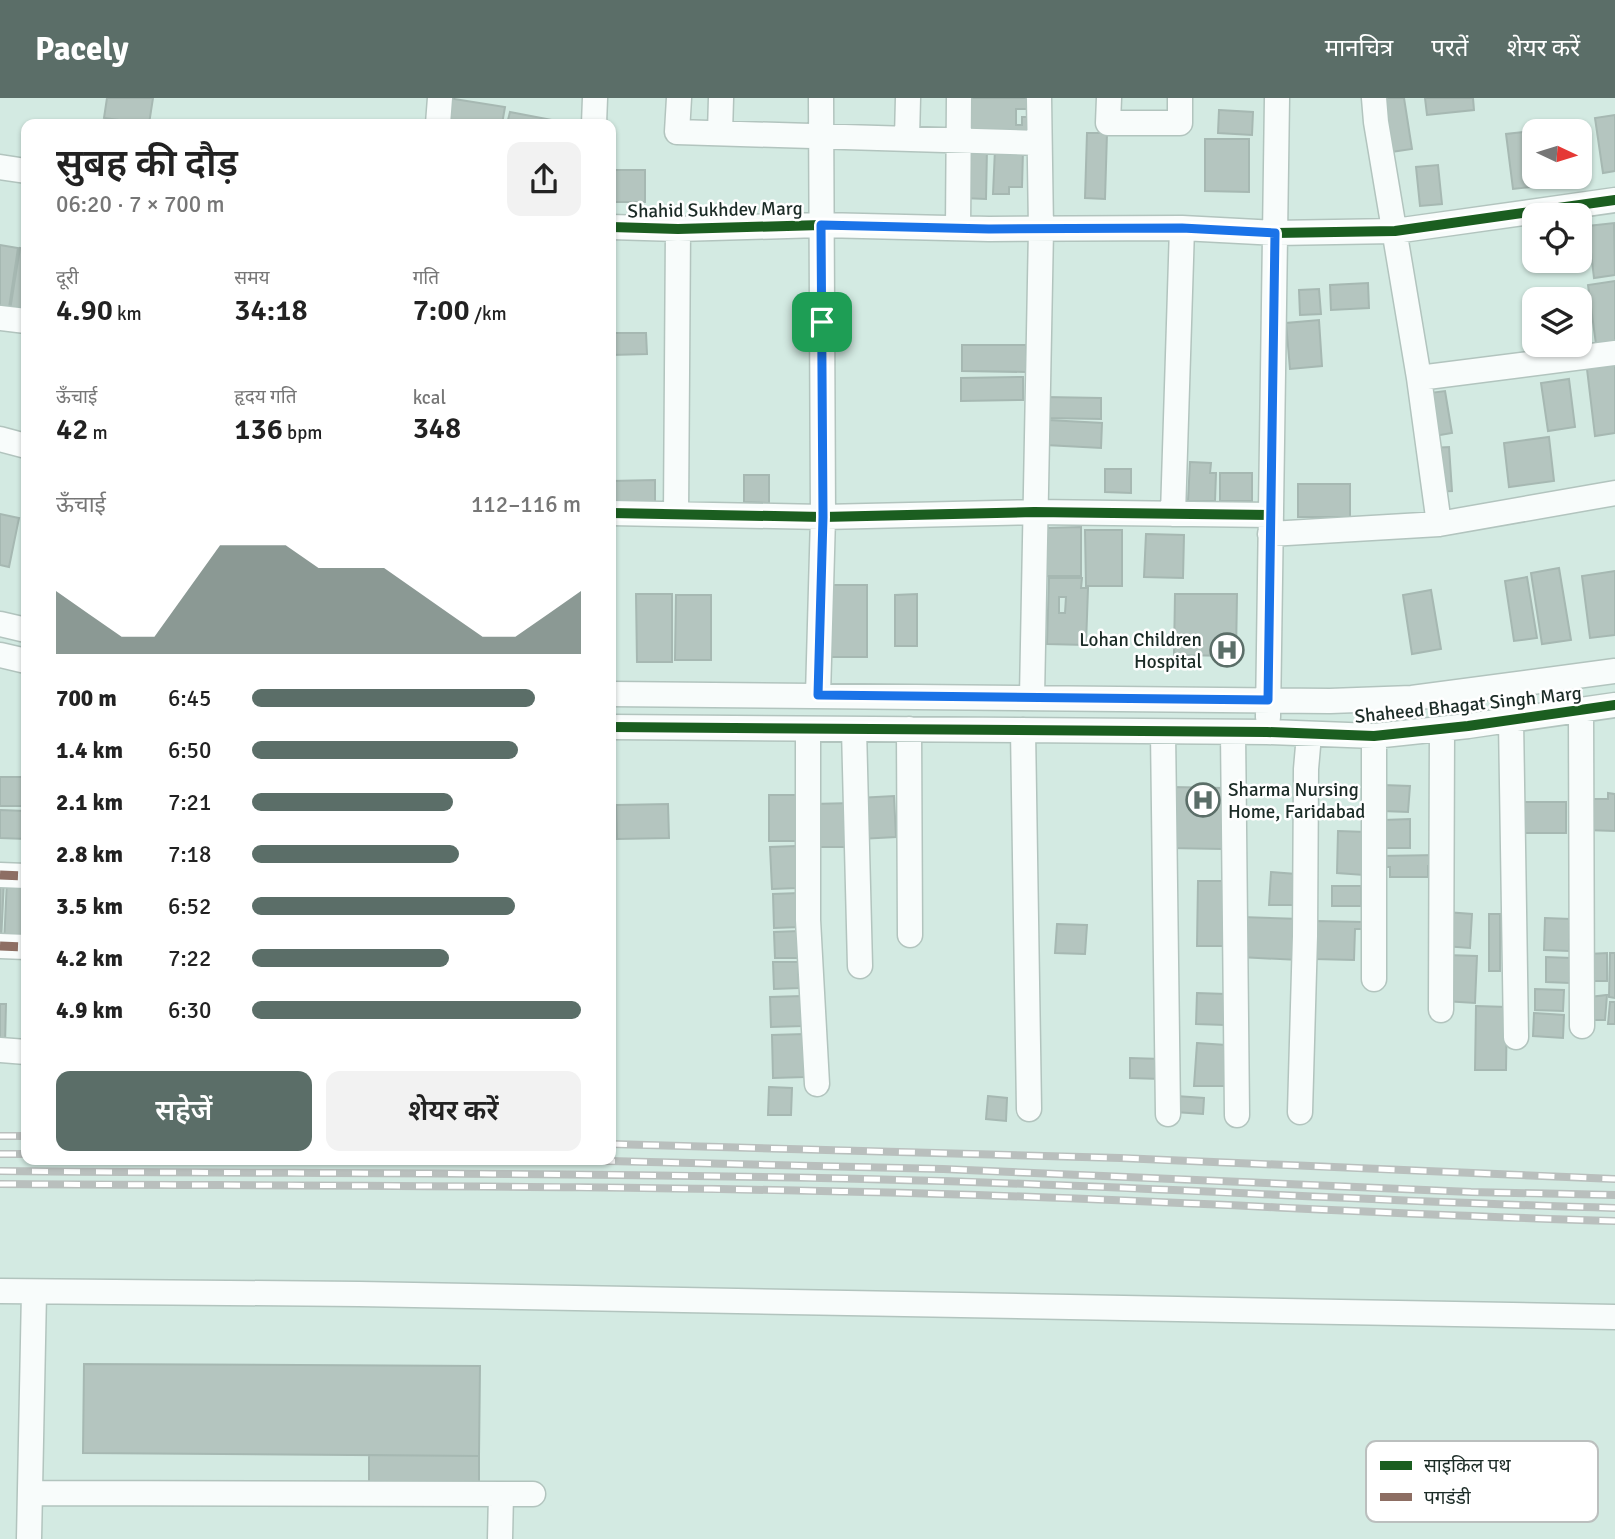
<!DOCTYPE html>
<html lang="hi">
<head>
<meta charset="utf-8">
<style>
	body { margin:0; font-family:Signika,"Noto Sans Devanagari",sans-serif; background:#f2f2f2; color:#222; height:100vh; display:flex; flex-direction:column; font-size:26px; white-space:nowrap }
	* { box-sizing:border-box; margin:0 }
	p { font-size:23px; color:#767676 }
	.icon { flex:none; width:38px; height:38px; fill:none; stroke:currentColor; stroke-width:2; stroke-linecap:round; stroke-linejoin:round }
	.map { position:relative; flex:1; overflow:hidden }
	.sheet { position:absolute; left:21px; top:21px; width:595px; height:1046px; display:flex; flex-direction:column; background:#fff; border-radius:14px; box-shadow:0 2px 5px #0004 }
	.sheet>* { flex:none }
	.needle { width:46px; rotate:94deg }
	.fabs { position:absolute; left:1522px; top:21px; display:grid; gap:14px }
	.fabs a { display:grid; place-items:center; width:70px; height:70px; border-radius:14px; background:#fff; box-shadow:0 2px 5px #0004; font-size:35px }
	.pin { position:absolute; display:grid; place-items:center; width:60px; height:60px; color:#fff; margin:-30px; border-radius:14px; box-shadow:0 4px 10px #0006 }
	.round { display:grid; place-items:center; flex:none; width:74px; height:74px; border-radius:14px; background:#f2f2f2 }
	.head { display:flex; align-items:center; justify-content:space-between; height:119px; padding:0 35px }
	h1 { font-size:38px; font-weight:600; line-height:52px }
	.stats { display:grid; grid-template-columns:repeat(3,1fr); gap:10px; height:119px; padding:7px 35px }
	.stats div { display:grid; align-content:center }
	.stats b { font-size:30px; font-weight:600 }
	.stats small { font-size:19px; font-weight:400 }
	.stats p { font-size:19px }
	.chart { height:196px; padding:14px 35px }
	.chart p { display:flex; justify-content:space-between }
	.chart svg { width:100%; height:126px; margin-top:7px; fill:#5b6e68; opacity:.7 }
	.cta { display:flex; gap:14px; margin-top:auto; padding:14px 35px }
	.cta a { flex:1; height:80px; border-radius:14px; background:#5b6e68; color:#fff; font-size:28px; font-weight:600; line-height:80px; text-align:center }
	.cta a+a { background:#f2f2f2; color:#222 }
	ul { padding:0 35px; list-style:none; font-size:23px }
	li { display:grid; grid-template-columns:112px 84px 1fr; align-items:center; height:52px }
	li i { height:18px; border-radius:9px; background:#5b6e68 }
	header { display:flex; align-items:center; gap:42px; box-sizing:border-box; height:98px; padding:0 35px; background:#5b6e68; color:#fff }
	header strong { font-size:33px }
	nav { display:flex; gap:38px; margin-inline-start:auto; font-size:24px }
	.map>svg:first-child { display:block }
</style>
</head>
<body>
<header>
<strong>Pacely</strong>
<nav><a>मानचित्र</a><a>परतें</a><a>शेयर करें</a></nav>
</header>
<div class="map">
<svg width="1615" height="1441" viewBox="0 0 1615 1441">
	<rect width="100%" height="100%" fill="#d3eae2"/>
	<!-- building -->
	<path fill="#b4c5bf" stroke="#a6b8b2" stroke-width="2" fill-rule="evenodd" d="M107 0H153L149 26 104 20Z
		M448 0 505 9 502 26H443Z
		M967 0H1031V11H1016V27H1022V19H1031V34L967 37Z
		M1376 0H1404L1412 51 1384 55Z
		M1425 0H1473L1474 12 1427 17Z
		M1219 12 1253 14 1252 37 1218 35Z
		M510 14 552 22 551 26H507Z
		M1615 17V73L1603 75 1595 20Z
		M1533 33 1535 79H1539L1540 88 1513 91 1506 36Z
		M1087 35H1107L1105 101 1085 100Z
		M1205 41H1249V94L1205 93Z
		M964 50H987L986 101 962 100Z
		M995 51 1023 52 1022 89H1009V96H993Z
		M1438 67 1442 106 1420 108 1416 69Z
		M611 72H645V104H611Z
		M1614 125 1615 177 1594 180 1588 128Z
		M0 147 18 150 9 210 0 209Z
		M20 150 26 151V215L10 212Z
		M1615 183V243L1596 246 1588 187Z
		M1368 185 1369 210 1331 212 1330 187Z
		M1319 191 1321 216 1300 217 1299 192Z
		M1319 222 1322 268 1290 271 1286 225Z
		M611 235H646L647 256 611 257Z
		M962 247H1026V274L962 273Z
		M1615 267V335L1595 338 1587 271Z
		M1023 279V302L961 303V280Z
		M1569 281 1575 329 1548 333 1541 285Z
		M1445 293 1452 335 1428 339 1422 296Z
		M1045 299 1101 300V321L1045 320Z
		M1048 322 1102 325 1101 350 1046 347Z
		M1549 339 1554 383 1509 389 1504 345Z
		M1449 349 1452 393 1435 394 1431 350Z
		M1190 364 1211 365 1210 375H1216L1215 403H1188Z
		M1105 371H1131V395L1105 394Z
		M1220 375H1252V403H1220Z
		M744 377H769V405L744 404Z
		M655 382V408H611V383Z
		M1298 386H1350V419H1298Z
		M0 416 19 420 9 469 0 467Z
		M1081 429V478H1045V430Z
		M1085 432H1122V488H1086Z
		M1146 436 1184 437 1183 480 1144 479Z
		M1559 470 1571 542 1542 546 1531 475Z
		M1615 473V537L1590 540 1582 478Z
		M1527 479 1537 540 1514 543 1505 483Z
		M1049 480H1082L1081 490H1088L1086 547 1047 546ZM1059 499H1066L1065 515H1059Z
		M828 487H867V559H828Z
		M1431 492 1441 551 1412 556 1403 497Z
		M636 496H672V564H637Z
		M917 496V548H895V497Z
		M1175 496H1237L1236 558 1174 557Z
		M676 497H711V562H675Z
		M0 679H26V708H0Z
		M1383 687 1410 688 1408 714 1382 713Z
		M1171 689 1224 690 1222 751 1170 750Z
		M1608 695 1615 696V733L1587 732 1589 701H1608Z
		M769 697H796V743H769Z
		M894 698 896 739 860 741 858 700Z
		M1518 704H1566V735H1518Z
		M853 705 854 749H812V706Z
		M668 706 669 740 617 741 616 707Z
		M0 712 26 713V741L0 740Z
		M1410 721V750H1384V722Z
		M1338 733 1366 734 1364 777 1337 775Z
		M796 748 797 790 772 791 770 749Z
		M1437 757V768H1428V779H1390V769H1379V758Z
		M1271 774 1296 776 1295 807H1269Z
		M0 782H4L1 844H0Z
		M7 782 26 783 24 847H4Z
		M1198 783H1224L1227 848H1197Z
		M1332 788H1361V808H1332Z
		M799 795 800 829 774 830 773 796Z
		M1446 814 1472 816 1470 850 1444 848Z
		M1489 816H1500V873H1489Z
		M1241 819 1300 821 1299 862 1240 859Z
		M1545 820 1570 821 1569 853 1544 852Z
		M1316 823 1363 824V831H1355L1354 862 1315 861Z
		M1057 826 1087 827 1085 856 1055 855Z
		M799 833 800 860H775L774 834Z
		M1607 855V883H1587L1588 856Z
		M1610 855H1615V900L1609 899Z
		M1446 857 1477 858 1475 905 1444 903Z
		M1546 859 1571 860 1570 885 1546 884Z
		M773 864H798L799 890 774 891Z
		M1535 891 1564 892 1563 913 1535 912Z
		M1197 895 1226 896 1225 927 1196 926Z
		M1607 897 1605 922H1589L1590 899Z
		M802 898 803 928 771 929 770 899Z
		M1610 904H1615V926H1608Z
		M0 906H6L5 947H0Z
		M1476 908 1507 909 1506 972H1475Z
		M1534 915 1564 917 1563 940 1533 938Z
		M804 936 805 979 773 980 772 937Z
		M1197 945 1226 947 1225 988H1194Z
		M1130 960 1161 961 1160 981 1130 980Z
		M769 989 792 990 791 1017H768Z
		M988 998 1007 1000 1006 1023 986 1021Z
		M1176 998 1204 1000 1203 1016 1175 1014Z
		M84 1266 480 1268 479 1358 83 1355Z
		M369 1357 479 1358V1386L369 1385Z"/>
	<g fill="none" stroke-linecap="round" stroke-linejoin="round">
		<defs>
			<path id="minor" d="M679 0 677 34 1039 45
				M1109 0 1108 25H1180V0
				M1374 0 1376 24 1419 280 1439 426
				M438 26 440 0
				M594 26 595 0
				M720 35 721 0
				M907 40 908 0
				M0 69 26 73
				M611 129 678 131 821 127 989 131 1182 130 1275 135 1395 133 1615 102
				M958 130 959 0
				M0 220 26 223
				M1419 280 1615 255
				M0 341 26 348
				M611 415 823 419 1034 414 1271 417
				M676 416 678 131
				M1173 416 1182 130
				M1270 436 1439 426 1615 395
				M0 526 26 532
				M0 557 26 563
				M611 596 1330 603 1412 600 1615 573
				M818 597 823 419 821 0
				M1032 599 1041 131 1039 0
				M1581 612 1582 928
				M1268 619 1277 0
				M1511 622 1516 939
				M611 629 1267 634 1374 638 1468 628 1615 607
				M854 631 860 868
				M909 631 910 837
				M808 632V822L817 986
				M1023 632 1029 1011
				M1163 634 1168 1016
				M1233 634 1237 1017
				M0 777 26 778
				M0 848 26 849
				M1374 881V638
				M1441 912 1442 631
				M0 952 26 954
				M1300 1014 1305 838 1306 671 1309 637
				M0 1193 359 1196 1615 1219
				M31 1395 533 1396
				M29 1441 34 1194
				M500 1441 501 1396"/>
		</defs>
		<!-- minor casing -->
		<use href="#minor" stroke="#b2c4be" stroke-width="27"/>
		<!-- minor -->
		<use href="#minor" stroke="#f8fcfb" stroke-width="24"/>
		<defs>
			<path id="rail" d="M0 1038H26
				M611 1046 1120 1060 1615 1081
				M0 1056H26
				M567 1062 943 1071 1471 1094 1615 1097
				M0 1073C314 1076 628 1074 942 1083 1166 1090 1390 1104 1615 1110
				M0 1086C314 1088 628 1087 942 1096 1166 1102 1390 1117 1615 1123"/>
		</defs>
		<!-- rail casing -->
		<use href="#rail" stroke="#b9bfbd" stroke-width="8"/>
		<!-- rail -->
		<use href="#rail" stroke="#fff" stroke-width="5" stroke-dasharray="16" stroke-linecap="butt"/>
		<!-- quiet -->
		<path stroke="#8d6e63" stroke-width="9" stroke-dasharray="18 9" stroke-linecap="butt" d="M0 777 26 778
			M0 848 26 849"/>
		<defs>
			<path id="cycleway" d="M611 129 678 131 821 127 989 131 1182 130 1275 135 1395 133 1615 102
				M611 415 823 419 1034 414 1271 417
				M611 629 1267 634 1374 638 1468 628 1615 607"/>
		</defs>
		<!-- cycleway casing -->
		<use href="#cycleway" stroke="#fff" stroke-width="15"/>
		<!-- cycleway -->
		<use href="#cycleway" stroke="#1b5e20" stroke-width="10"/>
	</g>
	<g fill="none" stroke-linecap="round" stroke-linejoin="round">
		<defs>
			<path id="route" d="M821 127 989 131 1182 130 1275 135 1268 602 818 597 823 419Z"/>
		</defs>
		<!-- route casing -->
		<use href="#route" stroke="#fff" stroke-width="14"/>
		<!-- route -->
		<use href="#route" stroke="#1a73e8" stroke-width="9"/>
	</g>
	<!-- icons -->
	<defs>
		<symbol id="hospital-ring" viewBox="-11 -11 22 22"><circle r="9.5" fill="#fff" stroke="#5b6e68" stroke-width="1.5"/><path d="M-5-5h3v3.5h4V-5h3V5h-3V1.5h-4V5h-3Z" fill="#5b6e68"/></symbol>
	</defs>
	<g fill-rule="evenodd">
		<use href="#hospital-ring" x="1208" y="533" width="38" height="38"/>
		<use href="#hospital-ring" x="1184" y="683" width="38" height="38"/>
	</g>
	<g text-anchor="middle" stroke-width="5" stroke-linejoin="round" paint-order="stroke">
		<!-- street labels -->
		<g font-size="19" fill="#1b2b26" stroke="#fff">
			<text transform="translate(715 111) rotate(-1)" y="7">Shahid Sukhdev Marg</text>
			<text transform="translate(1468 606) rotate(-6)" y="7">Shaheed Bhagat Singh Marg</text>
		</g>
		<!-- poi labels -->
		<g font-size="19" fill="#1b2b26" stroke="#fff" text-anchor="end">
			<text x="1202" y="548">Lohan Children<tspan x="1202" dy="22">Hospital</tspan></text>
			<text x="1228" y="698" text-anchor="start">Sharma Nursing<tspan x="1228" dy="22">Home, Faridabad</tspan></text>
		</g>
	</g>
	<!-- legend -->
	<rect x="1366" y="1343" width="232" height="81" rx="10" fill="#fff" stroke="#bbbfbe" stroke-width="2"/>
	<rect x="1380" y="1363" width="32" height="9" fill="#1b5e20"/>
	<rect x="1380" y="1395" width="32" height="8" fill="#8d6e63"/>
	<g font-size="19" fill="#1b2b26">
		<text x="1424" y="1374">साइकिल पथ</text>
		<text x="1424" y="1406">पगडंडी</text>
	</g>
</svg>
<div class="fabs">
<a><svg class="needle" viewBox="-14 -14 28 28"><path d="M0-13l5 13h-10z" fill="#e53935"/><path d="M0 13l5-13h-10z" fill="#767676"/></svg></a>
<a><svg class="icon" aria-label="locate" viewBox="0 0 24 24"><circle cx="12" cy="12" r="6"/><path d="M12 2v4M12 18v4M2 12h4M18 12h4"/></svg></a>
<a><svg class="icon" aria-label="layers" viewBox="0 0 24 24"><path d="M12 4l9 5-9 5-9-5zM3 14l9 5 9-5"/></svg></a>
</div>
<div class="pin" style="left:822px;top:224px;background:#1e9e55"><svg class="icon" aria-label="arrive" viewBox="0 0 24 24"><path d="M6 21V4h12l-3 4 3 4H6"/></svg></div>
<section class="sheet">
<div class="head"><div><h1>सुबह की दौड़</h1><p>06:20 · 7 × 700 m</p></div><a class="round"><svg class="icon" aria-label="share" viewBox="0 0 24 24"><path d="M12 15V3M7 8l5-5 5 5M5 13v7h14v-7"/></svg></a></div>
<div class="stats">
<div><p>दूरी</p><b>4.90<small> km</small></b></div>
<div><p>समय</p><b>34:18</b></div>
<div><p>गति</p><b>7:00<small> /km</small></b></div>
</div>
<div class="stats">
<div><p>ऊँचाई</p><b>42<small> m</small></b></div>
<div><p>हृदय गति</p><b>136<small> bpm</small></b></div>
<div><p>kcal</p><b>348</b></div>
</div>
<div class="chart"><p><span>ऊँचाई</span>112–116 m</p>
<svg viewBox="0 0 160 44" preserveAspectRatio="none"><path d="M0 44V22L10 30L20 38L30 38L40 22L50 6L60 6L70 6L80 14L90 14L100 14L110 22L120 30L130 38L140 38L150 30L160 22V44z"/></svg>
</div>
<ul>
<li><b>700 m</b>6:45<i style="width:86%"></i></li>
<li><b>1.4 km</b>6:50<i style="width:81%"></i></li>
<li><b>2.1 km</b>7:21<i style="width:61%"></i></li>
<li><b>2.8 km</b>7:18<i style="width:63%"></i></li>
<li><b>3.5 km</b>6:52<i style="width:80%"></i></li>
<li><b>4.2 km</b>7:22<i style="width:60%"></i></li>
<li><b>4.9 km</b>6:30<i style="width:100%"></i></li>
</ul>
<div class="cta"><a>सहेजें</a><a>शेयर करें</a></div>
</section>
</div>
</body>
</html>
